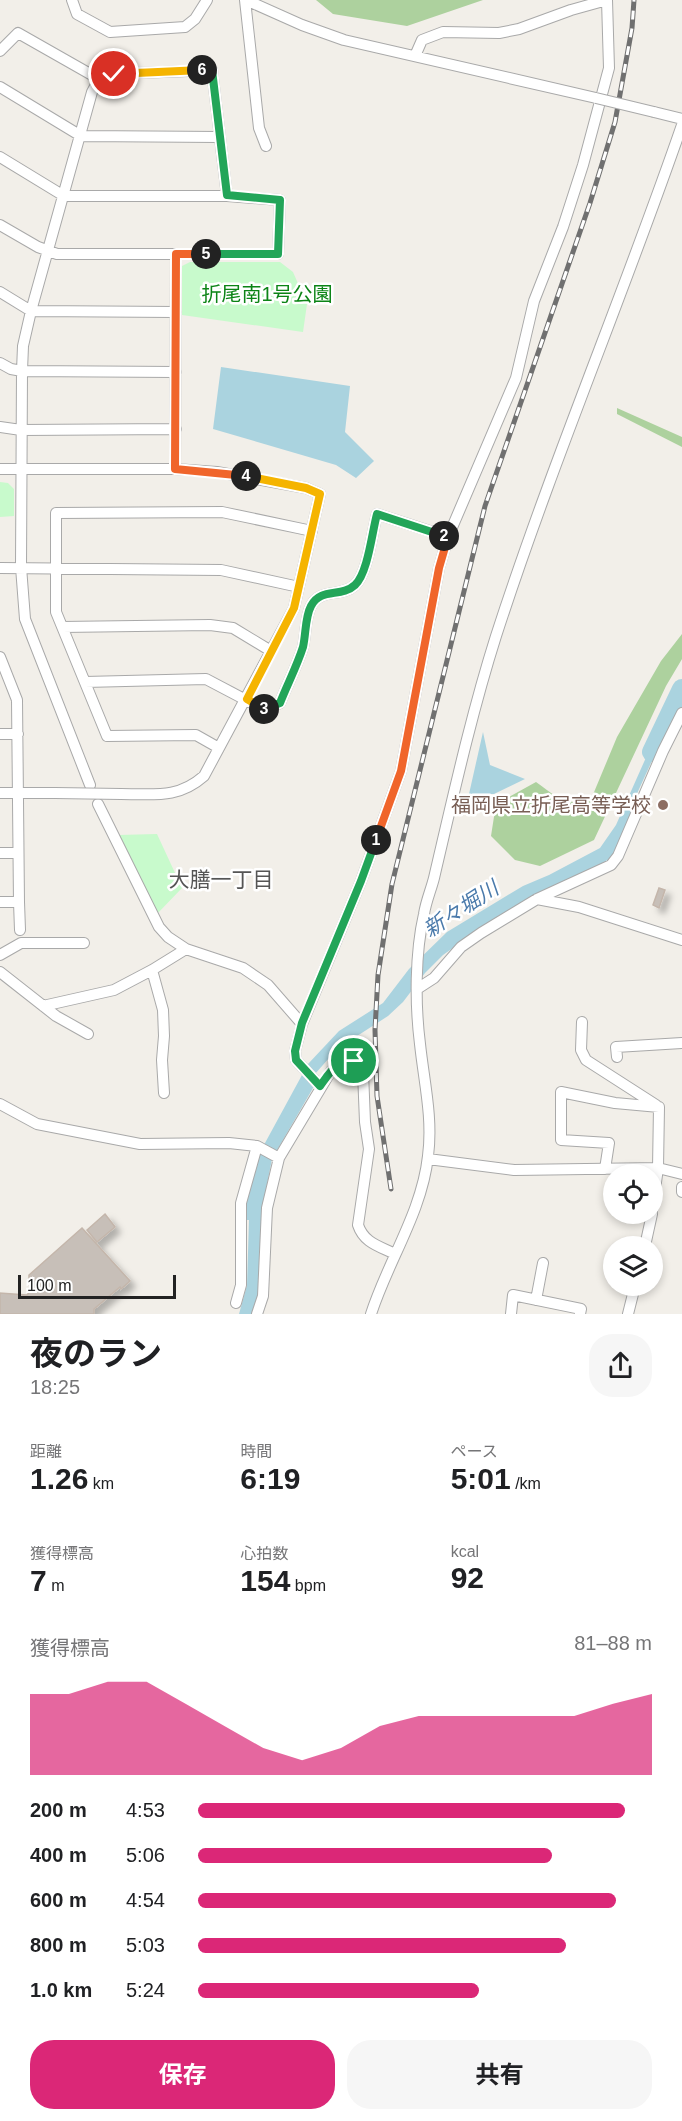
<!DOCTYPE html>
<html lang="ja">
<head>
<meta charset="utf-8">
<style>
	body { margin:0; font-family:Arial,"Noto Sans JP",sans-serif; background:#f6f6f6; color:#202124; height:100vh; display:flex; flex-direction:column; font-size:22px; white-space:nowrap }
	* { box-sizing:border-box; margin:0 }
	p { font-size:20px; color:#757577 }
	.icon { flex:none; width:33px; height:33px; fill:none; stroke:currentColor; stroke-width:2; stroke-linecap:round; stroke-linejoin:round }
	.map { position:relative; height:1314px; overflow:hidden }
	.panel { display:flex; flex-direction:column; background:#fff; flex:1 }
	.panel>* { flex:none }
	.buttons { position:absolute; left:603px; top:1164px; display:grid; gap:12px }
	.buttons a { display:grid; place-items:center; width:60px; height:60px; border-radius:50%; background:#fff; box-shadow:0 3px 9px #0003; font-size:30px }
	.scale { position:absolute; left:18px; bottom:15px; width:158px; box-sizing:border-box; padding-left:6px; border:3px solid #222; border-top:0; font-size:16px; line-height:21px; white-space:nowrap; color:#222; -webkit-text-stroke:4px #fff; paint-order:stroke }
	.pin { position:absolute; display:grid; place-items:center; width:51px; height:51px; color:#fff; margin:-26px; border:3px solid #fff; border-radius:50%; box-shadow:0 2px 6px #0007 }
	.km { position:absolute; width:30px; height:30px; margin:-15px; border-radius:50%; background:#222; color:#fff; font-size:16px; line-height:30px; text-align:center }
	.round { display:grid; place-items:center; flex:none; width:63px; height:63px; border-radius:24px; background:#f6f6f6 }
	.headline { display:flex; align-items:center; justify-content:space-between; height:102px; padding:0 30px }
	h1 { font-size:33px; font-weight:700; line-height:45px }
	.stats { display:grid; grid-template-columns:repeat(3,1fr); gap:9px; height:102px; padding:6px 30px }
	.stats div { display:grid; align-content:center }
	.stats b { font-size:30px; font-weight:700 }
	.stats small { font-size:16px; font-weight:400 }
	.stats p { font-size:16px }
	.chart { height:168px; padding:12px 30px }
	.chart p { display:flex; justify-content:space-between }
	.chart svg { width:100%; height:108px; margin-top:6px; fill:#db2777; opacity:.7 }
	.primary-button { display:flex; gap:12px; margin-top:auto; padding:12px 30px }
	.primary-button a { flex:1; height:69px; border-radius:24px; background:#db2777; color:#fff; font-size:24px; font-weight:700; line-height:69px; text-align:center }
	.primary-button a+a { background:#f6f6f6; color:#202124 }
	ul { padding:0 30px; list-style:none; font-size:20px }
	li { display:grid; grid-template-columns:96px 72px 1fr; align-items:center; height:45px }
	li i { height:15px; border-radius:8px; background:#db2777 }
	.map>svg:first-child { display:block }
</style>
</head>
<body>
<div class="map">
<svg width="682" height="1314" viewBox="0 0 682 1314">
	<defs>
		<filter id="shadow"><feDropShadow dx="5.5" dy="5.5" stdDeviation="3" flood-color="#0004"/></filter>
	</defs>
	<rect width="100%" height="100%" fill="#f2efe9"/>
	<!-- forest -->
	<path fill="#add19e" d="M316 0H483L407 26 333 14Z
		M617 408 682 437V447L617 414Z
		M682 634V659L666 686 594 840 540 866 515 860 491 836 496 804 536 782C558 797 565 809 592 797L617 737 661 661Z"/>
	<!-- park -->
	<path fill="#c8facc" d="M190 262H280L293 272 307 304 303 332 182 315V266Z
		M0 482 8 483 14 489V516L0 517Z
		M157 834 182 888 157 914 118 835Z"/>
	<!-- water -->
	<path fill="#aad3df" d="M221 367 350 386 345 432 374 461 356 478 336 465 213 429Z
		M660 726 666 730 635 798 638 802 613 856 603 863 477 931 443 955 425 973 403 1002 388 1016 337 1049 315 1074 313 1088 272 1159 262 1210 258 1295 252 1314H239L247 1285 249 1220H246L247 1196 252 1175 265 1143 308 1064 339 1031 383 1003 409 969 447 932 523 886 549 875 600 848 616 825Z
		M483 732 490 765 525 779 494 794H469Z"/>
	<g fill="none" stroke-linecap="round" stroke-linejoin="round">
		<!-- river -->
		<path stroke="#aad3df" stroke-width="20" d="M652 752 682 689"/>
	</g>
	<!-- building -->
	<path fill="#c7bfb8" stroke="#c4b6ab" stroke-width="1.5" filter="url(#shadow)" d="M659 888 665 890 659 908 653 905Z
		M105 1214 115 1227 97 1242 87 1230Z
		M82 1228 130 1281 121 1289 120 1287 94 1309V1314H0V1293L27 1295 32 1289 29 1284V1275Z"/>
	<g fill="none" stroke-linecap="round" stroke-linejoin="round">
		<defs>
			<path id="minor" d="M72 0 77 14 110 32 185 27 195 19 207 0
				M245 0 259 128 266 146
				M246 0 302 25 344 40 596 98
				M0 51 18 33 99 79
				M415 56 422 40 443 32 499 33 519 29 571 10 607 0
				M0 87 81 136 219 137
				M654 112 682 119
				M0 157 64 196H227L280 200 278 254H57L38 247 0 225
				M0 292 31 311 176 312
				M0 363 11 369 22 371 176 372
				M0 427 21 430 176 429
				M0 469H175L217 472 306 488 320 494 294 608 204 776C178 799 154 794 121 794
				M175 469 176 254
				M0 568 221 570 299 587
				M62 627 210 625 233 628 271 651
				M0 657 17 700 19 902H0
				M85 682 206 679 263 709 280 703C287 685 297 666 303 647 306 634 305 617 311 606 321 587 341 598 355 585 368 573 372 532 377 514L448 537
				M0 734H18
				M219 748 196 735 107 736 56 612V513L222 512 312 531
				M90 785 25 619 21 567 22 371 23 346 31 311 92 92 99 79 114 74 212 70 227 196
				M0 793H55
				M98 804 159 927 168 937 186 949 243 968 268 985 302 1024
				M0 853H18
				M537 899 579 907 682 940
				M19 902 20 930
				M0 955 21 943H84
				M152 970 163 1010 164 1036 162 1060 164 1093
				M0 972 56 1016 88 1034
				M417 989 434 978 461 947 481 933 537 899 611 865 618 856 663 751 682 713
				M43 1006 114 990 152 970 186 949
				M582 1022 581 1050 586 1060 656 1105
				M617 1057 616 1047 682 1043
				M320 1086 296 1060 295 1051 302 1024 361 881 401 771 439 568 448 537 516 378 534 301 563 227 583 165 609 68 607 0
				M0 1104 37 1124 140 1144 229 1143 257 1146 279 1158
				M428 1159 514 1170 658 1168 682 1174
				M605 1169 609 1143 561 1140V1092L615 1103 659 1107 658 1168 652 1211
				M682 1187V1192
				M645 1246 652 1214
				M536 1300 543 1263
				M236 1303 241 1285V1203L257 1146
				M257 1314 263 1296 267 1208 279 1158 331 1071 348 1061H354L359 1065 363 1072 365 1122 369 1149 358 1225C364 1243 379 1246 395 1254
				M371 1314C388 1261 422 1212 428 1156 433 1118 424 1082 420 1044 415 1004 415 953 424 914 426 901 431 890 434 878 453 797 471 715 496 636 552 463 623 296 682 125
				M511 1314 513 1295 581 1309 580 1314
				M628 1314 635 1286"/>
		</defs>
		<!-- minor casing -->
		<use href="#minor" stroke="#a9a9a9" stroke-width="12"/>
		<!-- minor -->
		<use href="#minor" stroke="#fff" stroke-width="10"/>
		<defs>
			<path id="rail" d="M391 1189 377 1096 375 1030 378 975 392 884 485 506 590 203 615 122 632 28 634 0"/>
		</defs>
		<!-- rail casing -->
		<use href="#rail" stroke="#707070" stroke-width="5"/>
		<!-- rail -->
		<use href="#rail" stroke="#fff" stroke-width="3" stroke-dasharray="9" stroke-linecap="butt"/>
		<defs>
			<path id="minor-bridge" d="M596 98 654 112
				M55 793 121 794"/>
		</defs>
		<!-- minor-bridge casing -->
		<use href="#minor-bridge" stroke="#a9a9a9" stroke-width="12" stroke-linecap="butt"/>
		<!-- minor-bridge -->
		<use href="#minor-bridge" stroke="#fff" stroke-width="10"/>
	</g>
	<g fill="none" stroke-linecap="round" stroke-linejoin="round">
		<defs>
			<path id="split-1" d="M354 1061C337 1059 329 1074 320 1086L296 1060 295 1051 302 1023 361 881 376 840"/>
			<path id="split-2" d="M376 840 401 771 439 568 448 537 444 536"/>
			<path id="split-3" d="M264 709 280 703C287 685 297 666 303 647 306 634 305 617 311 606 321 587 341 598 355 585 368 573 372 532 377 514L444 536"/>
			<path id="split-4" d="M246 476 306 488 320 494 294 608 247 699 264 709"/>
			<path id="split-5" d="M206 254H176L175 469 246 476"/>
			<path id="split-6" d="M202 70H212L227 195 280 200 278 254H206"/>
			<path id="split-7" d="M114 74 202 70"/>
		</defs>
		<!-- split-1 casing -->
		<use href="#split-1" stroke="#fff" stroke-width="12"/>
		<!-- split-2 casing -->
		<use href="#split-2" stroke="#fff" stroke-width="12"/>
		<!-- split-3 casing -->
		<use href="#split-3" stroke="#fff" stroke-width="12"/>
		<!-- split-4 casing -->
		<use href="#split-4" stroke="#fff" stroke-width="12"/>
		<!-- split-5 casing -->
		<use href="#split-5" stroke="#fff" stroke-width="12"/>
		<!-- split-6 casing -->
		<use href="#split-6" stroke="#fff" stroke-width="12"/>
		<!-- split-7 casing -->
		<use href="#split-7" stroke="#fff" stroke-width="12"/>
		<!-- split-1 -->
		<use href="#split-1" stroke="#22a559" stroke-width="8"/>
		<!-- split-2 -->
		<use href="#split-2" stroke="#f0652b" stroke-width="8"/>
		<!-- split-3 -->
		<use href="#split-3" stroke="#22a559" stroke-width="8"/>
		<!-- split-4 -->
		<use href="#split-4" stroke="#f5b400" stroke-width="8"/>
		<!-- split-5 -->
		<use href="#split-5" stroke="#f0652b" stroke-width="8"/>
		<!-- split-6 -->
		<use href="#split-6" stroke="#22a559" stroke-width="8"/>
		<!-- split-7 -->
		<use href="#split-7" stroke="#f5b400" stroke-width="8"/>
	</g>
	<!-- markers -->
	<circle fill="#8d6e63" stroke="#fff" stroke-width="2" cx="663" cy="805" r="6"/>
	<g text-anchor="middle" stroke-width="5" stroke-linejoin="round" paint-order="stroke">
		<!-- park labels -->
		<g font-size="20" fill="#0c8416" stroke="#fff">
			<text x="267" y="301">折尾南1号公園</text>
		</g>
		<!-- education labels -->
		<g font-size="20" fill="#785e54" stroke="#fff" text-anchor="end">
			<text x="651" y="812">福岡県立折尾高等学校</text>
		</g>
		<!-- neighbourhood labels -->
		<g font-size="21" fill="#555" stroke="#fff">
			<text x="221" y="887">大膳一丁目</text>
		</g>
		<!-- water labels -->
		<g font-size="21" font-style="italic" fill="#4a7aab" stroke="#fff">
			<text transform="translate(461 909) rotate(-33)" y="7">新々堀川</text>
		</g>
	</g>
</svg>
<div class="buttons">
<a><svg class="icon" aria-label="locate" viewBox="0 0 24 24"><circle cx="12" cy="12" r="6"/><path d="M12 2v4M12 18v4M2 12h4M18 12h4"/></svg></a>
<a><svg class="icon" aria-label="layers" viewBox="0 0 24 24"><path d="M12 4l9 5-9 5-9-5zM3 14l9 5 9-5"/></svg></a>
</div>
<div class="scale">100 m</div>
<div class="pin" style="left:354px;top:1061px;background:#1e9e55"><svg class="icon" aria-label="arrive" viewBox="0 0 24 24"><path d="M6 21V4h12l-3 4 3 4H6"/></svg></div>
<div class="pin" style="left:114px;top:74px;background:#d93025"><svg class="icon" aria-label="check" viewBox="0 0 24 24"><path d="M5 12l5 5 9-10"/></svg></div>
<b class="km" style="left:376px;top:840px">1</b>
<b class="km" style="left:444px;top:536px">2</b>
<b class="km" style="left:264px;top:709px">3</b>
<b class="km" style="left:246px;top:476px">4</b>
<b class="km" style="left:206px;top:254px">5</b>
<b class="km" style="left:202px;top:70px">6</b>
</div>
<section class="panel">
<div class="headline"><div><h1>夜のラン</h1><p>18:25</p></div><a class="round"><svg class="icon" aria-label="share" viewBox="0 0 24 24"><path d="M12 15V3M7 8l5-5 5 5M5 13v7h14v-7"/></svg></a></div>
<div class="stats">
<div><p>距離</p><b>1.26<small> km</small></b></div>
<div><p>時間</p><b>6:19</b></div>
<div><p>ペース</p><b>5:01<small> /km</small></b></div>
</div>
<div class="stats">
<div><p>獲得標高</p><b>7<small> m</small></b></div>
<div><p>心拍数</p><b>154<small> bpm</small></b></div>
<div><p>kcal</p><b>92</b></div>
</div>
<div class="chart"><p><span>獲得標高</span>81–88 m</p>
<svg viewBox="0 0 160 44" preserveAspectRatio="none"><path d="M0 44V11L10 11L20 6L30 6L40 15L50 24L60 33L70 38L80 33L90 24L100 20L110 20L120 20L130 20L140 20L150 15L160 11V44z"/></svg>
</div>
<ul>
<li><b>200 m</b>4:53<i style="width:94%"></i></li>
<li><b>400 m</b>5:06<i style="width:78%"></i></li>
<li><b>600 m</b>4:54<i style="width:92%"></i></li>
<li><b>800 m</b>5:03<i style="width:81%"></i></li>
<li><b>1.0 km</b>5:24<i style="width:62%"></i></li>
</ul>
<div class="primary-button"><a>保存</a><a>共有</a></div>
</section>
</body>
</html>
